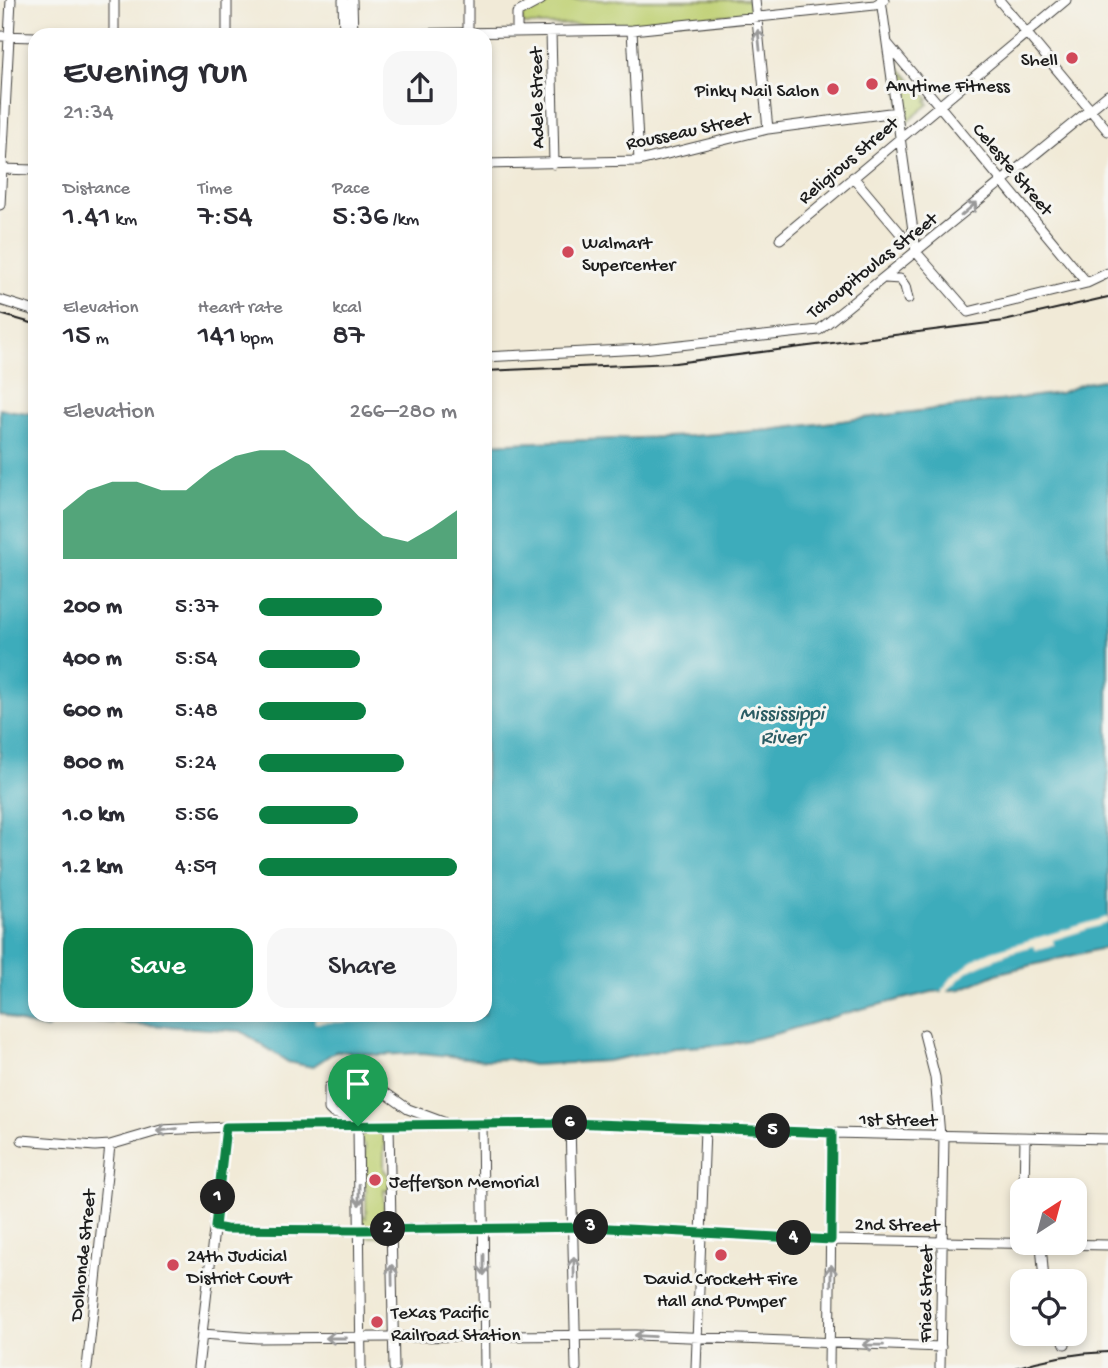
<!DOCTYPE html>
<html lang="en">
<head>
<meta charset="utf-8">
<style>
	body { margin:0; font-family:"Gochi Hand",sans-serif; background:#f7f7f7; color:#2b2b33; height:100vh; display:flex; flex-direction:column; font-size:26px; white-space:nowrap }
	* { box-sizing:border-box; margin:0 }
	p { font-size:23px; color:#7c7c81 }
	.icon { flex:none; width:38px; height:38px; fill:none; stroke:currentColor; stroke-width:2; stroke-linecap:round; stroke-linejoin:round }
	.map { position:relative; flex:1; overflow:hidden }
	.drawer { position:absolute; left:28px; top:28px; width:464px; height:994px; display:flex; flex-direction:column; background:#fff; border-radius:21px; box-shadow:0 4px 10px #0003 }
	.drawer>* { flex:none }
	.needle { width:46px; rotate:36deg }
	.fabs { position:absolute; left:1010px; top:1178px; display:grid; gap:14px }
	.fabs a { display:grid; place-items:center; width:77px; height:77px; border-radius:14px; background:#fff; box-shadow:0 4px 10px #0003; font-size:35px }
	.pin { position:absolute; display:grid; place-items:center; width:60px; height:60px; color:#fff; margin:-72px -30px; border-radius:50% 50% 50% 0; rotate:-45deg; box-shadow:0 0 7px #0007 }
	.pin .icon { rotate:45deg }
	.km { position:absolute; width:35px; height:35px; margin:-18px; border-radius:50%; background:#222; color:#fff; font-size:19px; line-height:35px; text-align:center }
	.round { display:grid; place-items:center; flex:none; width:74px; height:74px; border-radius:21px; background:#f7f7f7 }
	.head { display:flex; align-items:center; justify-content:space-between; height:119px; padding:0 35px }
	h1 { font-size:38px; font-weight:600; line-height:52px }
	.figures { display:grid; grid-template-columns:repeat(3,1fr); gap:10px; height:119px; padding:7px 35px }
	.figures div { display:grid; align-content:center }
	.figures b { font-size:30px; font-weight:600 }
	.figures small { font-size:19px; font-weight:400 }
	.figures p { font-size:19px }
	.chart { height:196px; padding:14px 35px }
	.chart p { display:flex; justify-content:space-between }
	.chart svg { width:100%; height:126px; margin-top:7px; fill:#0b8043; opacity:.7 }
	.button { display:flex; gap:14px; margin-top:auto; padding:14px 35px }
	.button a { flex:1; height:80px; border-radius:21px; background:#0b8043; color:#fff; font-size:28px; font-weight:600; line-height:80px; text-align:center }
	.button a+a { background:#f7f7f7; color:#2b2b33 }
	ul { padding:0 35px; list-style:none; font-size:23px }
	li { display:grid; grid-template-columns:112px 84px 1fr; align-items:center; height:52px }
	li i { height:18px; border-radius:9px; background:#0b8043 }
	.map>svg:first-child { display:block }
</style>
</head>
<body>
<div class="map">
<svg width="1108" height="1368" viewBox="0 0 1108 1368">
	<rect width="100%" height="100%" fill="#f6f6f2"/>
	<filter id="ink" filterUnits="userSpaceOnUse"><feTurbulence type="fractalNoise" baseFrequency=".0143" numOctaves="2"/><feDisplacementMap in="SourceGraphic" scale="14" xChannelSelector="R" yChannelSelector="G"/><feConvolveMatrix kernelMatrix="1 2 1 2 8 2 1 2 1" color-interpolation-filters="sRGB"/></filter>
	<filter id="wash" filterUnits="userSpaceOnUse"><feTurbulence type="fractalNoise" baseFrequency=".00686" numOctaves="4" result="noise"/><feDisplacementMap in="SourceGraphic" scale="28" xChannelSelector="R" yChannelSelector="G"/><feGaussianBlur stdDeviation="1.57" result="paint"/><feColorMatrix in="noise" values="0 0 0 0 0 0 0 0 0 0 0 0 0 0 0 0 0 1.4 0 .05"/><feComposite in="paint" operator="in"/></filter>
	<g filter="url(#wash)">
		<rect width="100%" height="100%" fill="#f1ead7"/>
		<!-- green -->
		<path fill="#bfd073" stroke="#6e7648" stroke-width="2" d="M554 0H749L750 9 747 13 642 24 526 25 522 22V15Z
			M899 62V67L929 99 926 101 929 104 907 122 903 120 895 64Z
			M371 1128C383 1129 386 1135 388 1146L384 1142V1170L389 1176V1193L384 1189V1215L389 1221 390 1236 363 1237 361 1214 366 1218V1188L361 1184 360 1164 365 1168V1146L360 1141V1137Z"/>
		<!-- water -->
		<path fill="#3dacbb" stroke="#2c646c" stroke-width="2" d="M1108 379V947L999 973 961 989 932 992 857 1010 775 1034 731 1044 674 1048 607 1061 533 1065 508 1059 485 1060 422 1053 378 1055 336 1051 312 1067 288 1062 241 1031 74 1020 53 1022 47 1029 24 1024 0 1013V409L35 414V1015H485V444L691 436 770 430 1060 393 1085 383Z"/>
		<!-- pier -->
		<path fill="#f1ead7" d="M1108 917V923L1053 940 1054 945 1036 950 1033 946 1009 953 968 971 945 993 941 991 953 976 978 957 992 951Z
			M315 1015H361L362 1021 315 1023Z"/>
	</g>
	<g filter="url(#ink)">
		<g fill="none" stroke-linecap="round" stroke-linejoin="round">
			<defs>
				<path id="minor" d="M114 0V35
					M227 0V35
					M343 0 344 35
					M352 0 353 35
					M468 0V35
					M755 0 768 129
					M881 0 916 252
					M999 0 1108 131
					M632 30 639 161
					M551 31 554 164
					M517 32V13L541 0
					M329 35 632 30 875 5 884 0
					M0 36 35 37
					M887 43 1087 283
					M485 164 639 161 768 129 897 112
					M0 169 35 170
					M853 177 901 234
					M0 205 11 0
					M780 239 1066 0
					M916 252 968 312 1087 283 1108 273
					M885 278 900 279 905 286 908 299
					M0 300 35 311
					M485 357 643 349 819 330 1108 95
					M924 1034 935 1077 940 1136
					M570 1123 576 1368
					M482 1124 485 1368
					M358 1126 361 1368
					M358 1126 355 1119 333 1113 329 1109V1087L380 1089 408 1109 443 1122
					M389 1126 394 1368
					M22 1140 95 1146 110 1145 161 1130 226 1127 570 1123 832 1133 1108 1139
					M1024 1190 1025 1138
					M215 1227 226 1229 359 1230 590 1227 831 1240 1108 1245
					M1041 1244 1044 1281
					M202 1334 258 1338 636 1335 941 1347
					M1061 1334 1065 1344
					M87 1368 110 1145
					M198 1368 226 1127
					M696 1368 705 1129
					M829 1368 832 1133
					M940 1368 944 1136"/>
			</defs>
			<!-- minor casing -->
			<use href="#minor" stroke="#3c3b38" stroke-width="11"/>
			<!-- minor -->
			<use href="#minor" stroke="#fff" stroke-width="9"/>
			<!-- rail -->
			<path stroke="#1c1c1c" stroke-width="2" d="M0 314 35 324
				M485 371 675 363 1004 321 1108 297
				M1015 1368C1046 1358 1076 1353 1108 1352"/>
		</g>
		<!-- one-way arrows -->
		<defs><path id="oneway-shaft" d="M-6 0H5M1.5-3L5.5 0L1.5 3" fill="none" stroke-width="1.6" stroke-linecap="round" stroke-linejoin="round" transform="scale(1.75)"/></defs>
		<g stroke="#999">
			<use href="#oneway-shaft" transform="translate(759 40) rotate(-96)"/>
			<use href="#oneway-shaft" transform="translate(969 209) rotate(-40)"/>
			<use href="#oneway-shaft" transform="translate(167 1130) rotate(173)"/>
			<use href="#oneway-shaft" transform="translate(359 1195) rotate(90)"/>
			<use href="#oneway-shaft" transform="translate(484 1265) rotate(90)"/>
			<use href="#oneway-shaft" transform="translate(574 1267) rotate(-91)"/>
			<use href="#oneway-shaft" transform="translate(392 1275) rotate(-91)"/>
			<use href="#oneway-shaft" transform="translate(831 1275) rotate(-89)"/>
			<use href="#oneway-shaft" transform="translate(645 1336) rotate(-177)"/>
			<use href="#oneway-shaft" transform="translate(336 1338) rotate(180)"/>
			<use href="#oneway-shaft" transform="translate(873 1345) rotate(-179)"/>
		</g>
	</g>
	<g fill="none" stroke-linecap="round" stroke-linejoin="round" filter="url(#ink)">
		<defs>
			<path id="route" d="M570 1123 832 1133 831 1240 590 1227 359 1230 226 1229 215 1227 226 1127Z"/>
		</defs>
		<!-- route casing -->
		<use href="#route" stroke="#fff" stroke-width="14"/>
		<!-- route -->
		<use href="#route" stroke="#0b8043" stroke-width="9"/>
	</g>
	<!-- markers -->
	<g fill="#d1495b" stroke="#f6f6f2" stroke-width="2.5">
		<circle cx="1072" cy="58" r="7"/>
		<circle cx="872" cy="84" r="7"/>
		<circle cx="833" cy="89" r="7"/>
		<circle cx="568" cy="252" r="7"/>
		<circle cx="375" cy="1180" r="7"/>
		<circle cx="721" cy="1255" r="7"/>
		<circle cx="173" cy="1265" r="7"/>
		<circle cx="377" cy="1322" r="7"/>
	</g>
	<g text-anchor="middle" stroke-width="6" stroke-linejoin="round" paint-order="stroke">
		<!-- poi labels -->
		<g font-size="19" fill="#1c1c1c" stroke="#f6f6f2" text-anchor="start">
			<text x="1058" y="65" text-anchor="end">Shell</text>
			<text x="886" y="91">Anytime Fitness</text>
			<text x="819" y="96" text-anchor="end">Pinky Nail Salon</text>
			<text x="582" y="248">Walmart<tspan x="582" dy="22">Supercenter</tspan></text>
			<text x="389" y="1187">Jefferson Memorial</text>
			<text x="187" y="1261">24th Judicial<tspan x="187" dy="22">District Court</tspan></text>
			<text x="721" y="1284" text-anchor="middle">David Crockett Fire<tspan x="721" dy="22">Hall and Pumper</tspan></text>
			<text x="391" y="1318">Texas Pacific<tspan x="391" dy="22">Railroad Station</tspan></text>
		</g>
		<!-- street labels -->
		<g font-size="19" fill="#1c1c1c" stroke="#f6f6f2">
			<text transform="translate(535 98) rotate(-91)" y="7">Adele Street</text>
			<text transform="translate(688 129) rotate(-12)" y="7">Rousseau Street</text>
			<text transform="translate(847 159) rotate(-40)" y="7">Religious Street</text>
			<text transform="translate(1014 168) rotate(50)" y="7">Celeste Street</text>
			<text transform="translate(871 264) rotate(-38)" y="7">Tchoupitoulas Street</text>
			<text transform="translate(898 1118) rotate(1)" y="7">1st Street</text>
			<text transform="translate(897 1223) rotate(1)" y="7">2nd Street</text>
			<text transform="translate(81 1255) rotate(-84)" y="7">Dolhonde Street</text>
			<text transform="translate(924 1294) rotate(-89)" y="7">Fried Street</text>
		</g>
		<!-- water labels -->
		<g font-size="21" font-style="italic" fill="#2b5d64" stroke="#f6f6f2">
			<text x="782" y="719">Mississippi<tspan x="782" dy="24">River</tspan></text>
		</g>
	</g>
</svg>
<div class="fabs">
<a><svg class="needle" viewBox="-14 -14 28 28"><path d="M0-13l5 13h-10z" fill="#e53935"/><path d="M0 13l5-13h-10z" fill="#7c7c81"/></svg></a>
<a><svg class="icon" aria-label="locate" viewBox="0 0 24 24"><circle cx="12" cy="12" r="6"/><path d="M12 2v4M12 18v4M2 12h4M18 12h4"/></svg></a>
</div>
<div class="pin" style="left:358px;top:1126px;background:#1e9e55"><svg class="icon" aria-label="arrive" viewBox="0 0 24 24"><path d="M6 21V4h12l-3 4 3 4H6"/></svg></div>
<b class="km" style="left:218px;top:1197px">1</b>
<b class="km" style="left:388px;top:1229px">2</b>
<b class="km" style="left:591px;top:1227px">3</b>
<b class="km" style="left:794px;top:1238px">4</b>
<b class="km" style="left:773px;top:1131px">5</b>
<b class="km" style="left:570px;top:1123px">6</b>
<section class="drawer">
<div class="head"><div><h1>Evening run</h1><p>21:34</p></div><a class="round"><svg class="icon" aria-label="share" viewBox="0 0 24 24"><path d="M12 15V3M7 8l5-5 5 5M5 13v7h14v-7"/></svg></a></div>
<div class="figures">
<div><p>Distance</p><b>1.41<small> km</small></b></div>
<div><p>Time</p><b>7:54</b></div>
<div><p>Pace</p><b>5:36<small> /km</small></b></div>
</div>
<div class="figures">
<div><p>Elevation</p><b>15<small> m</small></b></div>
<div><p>Heart rate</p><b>141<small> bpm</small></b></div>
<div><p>kcal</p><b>87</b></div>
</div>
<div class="chart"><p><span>Elevation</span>266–280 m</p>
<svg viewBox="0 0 160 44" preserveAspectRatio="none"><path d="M0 44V27L10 20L20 17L30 17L40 20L50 20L60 13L70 8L80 6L90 6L100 11L110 20L120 29L130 36L140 38L150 33L160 27V44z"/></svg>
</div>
<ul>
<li><b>200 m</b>5:37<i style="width:62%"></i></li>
<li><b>400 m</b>5:54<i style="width:51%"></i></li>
<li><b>600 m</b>5:48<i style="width:54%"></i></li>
<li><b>800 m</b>5:24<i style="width:73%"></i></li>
<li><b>1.0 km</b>5:56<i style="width:50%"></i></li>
<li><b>1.2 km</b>4:59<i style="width:100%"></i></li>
</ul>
<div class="button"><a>Save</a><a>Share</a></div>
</section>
</div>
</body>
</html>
